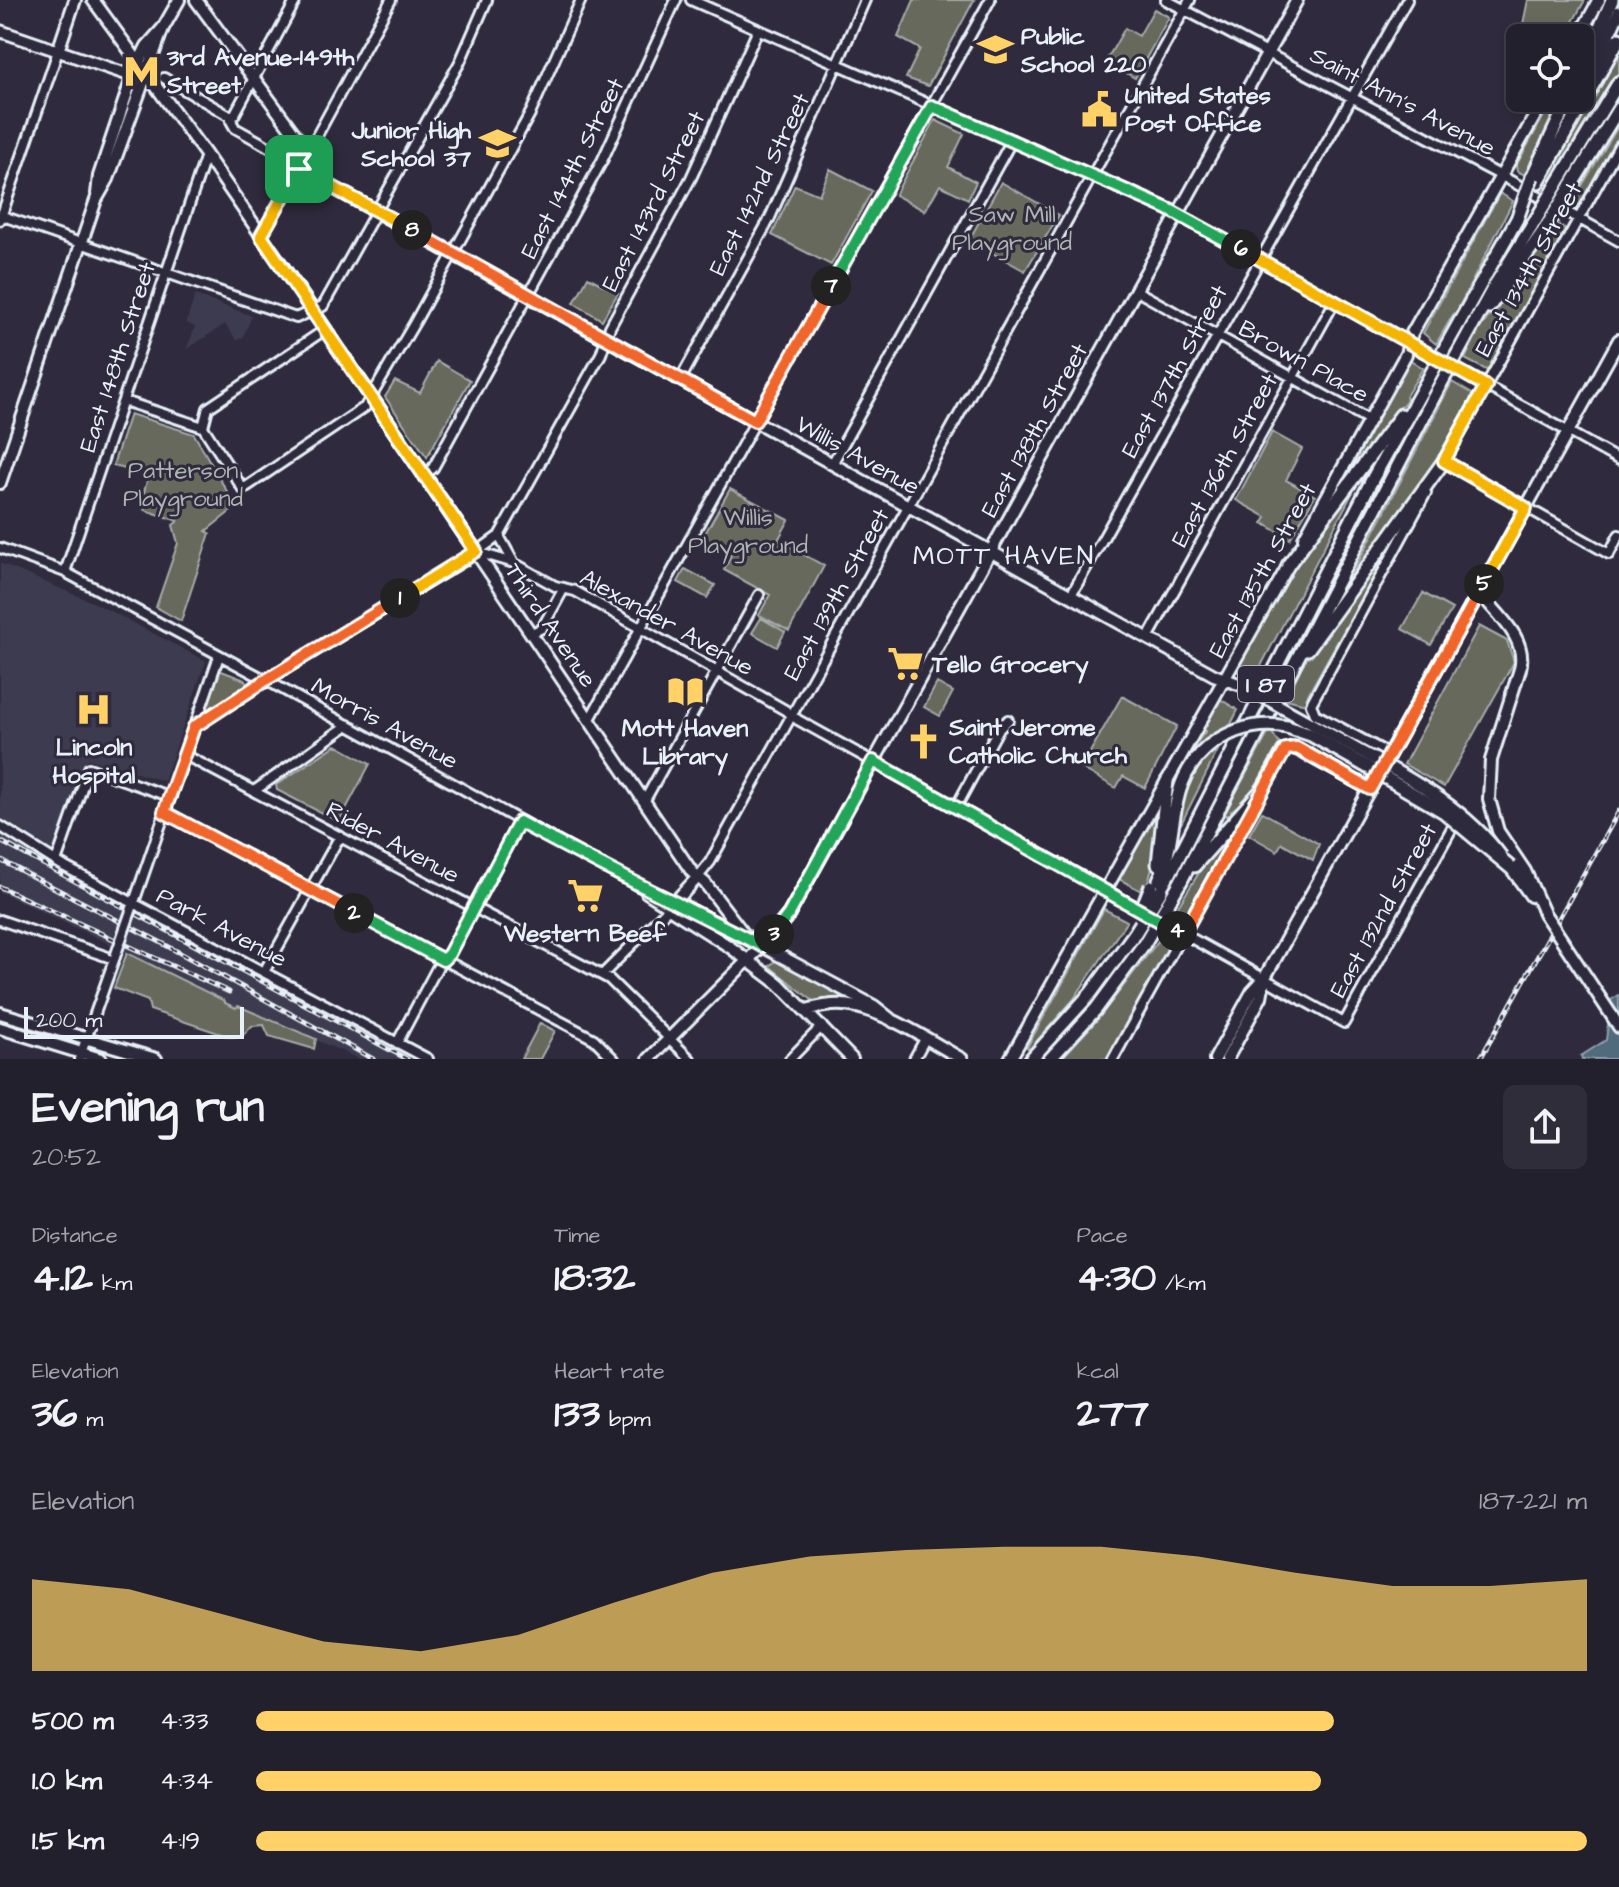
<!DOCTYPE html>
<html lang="en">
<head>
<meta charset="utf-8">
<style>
	body { margin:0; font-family:"Architects Daughter",sans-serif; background:#2f2d3a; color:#f1f3f6; height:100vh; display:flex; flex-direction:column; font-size:30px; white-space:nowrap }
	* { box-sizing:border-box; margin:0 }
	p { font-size:26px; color:#a3a3aa }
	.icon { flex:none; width:44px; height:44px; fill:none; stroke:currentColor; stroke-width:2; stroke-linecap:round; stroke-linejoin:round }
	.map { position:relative; height:1059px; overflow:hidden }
	.sheet { display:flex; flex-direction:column; background:#23202e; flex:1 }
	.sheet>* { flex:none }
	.controls { position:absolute; left:1506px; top:24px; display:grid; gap:16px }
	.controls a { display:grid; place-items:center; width:88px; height:88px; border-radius:12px; background:#23202e; box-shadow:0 4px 12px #0003,0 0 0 2px #403e4a; font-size:40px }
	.scale { position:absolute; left:24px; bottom:20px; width:220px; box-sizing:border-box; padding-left:8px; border:4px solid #e8f1f8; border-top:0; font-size:22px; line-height:28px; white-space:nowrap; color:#e8f1f8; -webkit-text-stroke:6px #2f2a3d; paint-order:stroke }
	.pin { position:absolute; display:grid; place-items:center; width:68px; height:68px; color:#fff; margin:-34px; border-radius:16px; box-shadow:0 4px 12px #0006 }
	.km { position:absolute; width:40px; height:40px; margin:-20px; border-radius:50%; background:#222; color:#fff; font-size:22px; line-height:40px; text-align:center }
	.round { display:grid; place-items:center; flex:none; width:84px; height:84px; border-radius:12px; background:#2f2d3a }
	.headline { display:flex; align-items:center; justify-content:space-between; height:136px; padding:0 32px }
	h1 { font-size:44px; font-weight:800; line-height:60px }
	.metrics { display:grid; grid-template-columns:repeat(3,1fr); gap:12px; height:136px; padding:8px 32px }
	.metrics div { display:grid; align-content:center }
	.metrics b { font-size:40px; font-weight:800 }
	.metrics small { font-size:22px; font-weight:400 }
	.metrics p { font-size:22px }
	.chart { height:224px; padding:16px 32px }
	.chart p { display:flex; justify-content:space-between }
	.chart svg { width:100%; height:144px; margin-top:8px; fill:#ffd166; opacity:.7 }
	ul { padding:0 32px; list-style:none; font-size:26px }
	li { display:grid; grid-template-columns:128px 96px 1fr; align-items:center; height:60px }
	li i { height:20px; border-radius:10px; background:#ffd166 }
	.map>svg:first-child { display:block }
</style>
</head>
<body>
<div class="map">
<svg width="1619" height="1059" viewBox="0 0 1619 1059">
	<rect width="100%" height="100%" fill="#2f2a3d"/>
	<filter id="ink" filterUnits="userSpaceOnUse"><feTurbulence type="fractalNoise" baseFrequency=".0125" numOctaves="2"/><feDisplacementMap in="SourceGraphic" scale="16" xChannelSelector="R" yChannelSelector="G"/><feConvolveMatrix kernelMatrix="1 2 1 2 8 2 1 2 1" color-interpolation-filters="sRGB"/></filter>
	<g filter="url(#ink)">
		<!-- built -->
		<path fill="#3e3a50" d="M195 295 252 316 243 337 237 341 225 324 186 350 195 327 186 323Z
			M0 563 97 604 206 661 164 781 88 759 55 852 0 817Z
			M0 834 46 864 411 1059H359L239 1006 237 1008 225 1003V1001L185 980 0 892Z"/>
		<!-- green -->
		<path fill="#66695b" stroke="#a7adaa" stroke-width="2" d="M914 0H974L928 86 906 78 920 49 898 37Z
			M1528 0H1585L1566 34 1523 24Z
			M1154 9 1169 17 1135 78 1106 61 1125 28 1139 36Z
			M1619 49V95L1615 102 1604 95 1539 201 1535 198Z
			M1554 98H1563L1527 176 1517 171 1516 166Z
			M935 120 964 134 948 167 976 182 968 199 940 185 925 211 895 195Z
			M1619 125V136L1581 206 1572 202Z
			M830 169 872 191 831 265 772 235 795 185 819 195Z
			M1001 182 1059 215 1025 271 969 240Z
			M1500 193 1513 201 1456 313H1454L1436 344 1423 333Z
			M1558 225 1567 230 1488 371 1465 359 1479 330Z
			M588 277 618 293 602 320 574 303Z
			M1409 359 1423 368 1406 396 1407 399 1332 496Z
			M437 361 470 380 427 457 385 397 395 381 420 393Z
			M1452 382 1472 394 1470 403 1439 456 1344 590Z
			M130 414 194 434 236 507 206 531 210 533 181 621 156 607 178 543 173 525 178 521 145 510 141 503 148 477 113 465Z
			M1272 432 1302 449 1286 480 1315 496 1290 539 1263 523 1266 517 1236 500Z
			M1361 477 1253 681 1235 670 1307 543Z
			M730 489 789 520 778 540 824 566 789 631 759 615 770 595 724 570 731 555 702 539Z
			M1402 526 1306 698V704L1286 699 1303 664Z
			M685 569 715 585 707 598 678 582Z
			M1423 593 1452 609 1431 645 1402 629Z
			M761 618 785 632 777 647 752 633Z
			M1479 626 1507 641 1514 662 1444 787 1404 764Z
			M219 670 245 680 248 686 214 710H210L207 706Z
			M937 683 953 692 940 716 924 707Z
			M1122 696 1177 726 1145 788 1123 776 1116 788 1081 768Z
			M1220 699 1238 710 1181 824 1177 822C1182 792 1192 764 1220 744L1214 736 1196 750 1193 747 1206 731 1203 729Z
			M1270 730 1281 746 1250 796 1231 811 1232 815 1226 816 1225 813Z
			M336 745 370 764 339 822 277 790 276 785Z
			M1262 812 1319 844 1313 860 1282 843 1277 851 1249 835Z
			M1154 817 1157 822C1154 845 1156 869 1143 892L1119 879Z
			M1238 824 1186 916 1176 910 1216 845Z
			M1104 909 1127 921 1073 1000 1029 1050 1027 1047Z
			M1159 940 1170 946 1108 1059H1061L1098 1019Z
			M127 953 225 1001V1003L236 1008 238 1006 316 1039 314 1049 269 1036 264 1025 252 1026 242 1036 230 1037 150 1010 148 1001 114 988Z
			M778 959 848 998 817 1004 769 966Z
			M540 1023 555 1031 540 1059H521Z"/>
		<!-- water -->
		<path fill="#516a7b" stroke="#8da0ad" stroke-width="2" d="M1619 995V1059H1582L1581 1056 1606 1040 1611 1000Z"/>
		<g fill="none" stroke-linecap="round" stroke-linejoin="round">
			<defs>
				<path id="minor" d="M691 0 1168 209 1619 460
					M1166 0 1511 181 1619 241
					M164 78 228 115
					M308 152 391 0
					M0 215 296 318 323 306 460 62 487 0
					M0 220 58 51
					M261 236 299 169 292 160 235 128 231 121 296 0
					M1135 290 1369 420
					M680 380 769 220 865 0
					M124 401 203 427 243 489 365 407 415 322 531 112 581 0
					M203 427 208 408 326 329
					M1444 461 1609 554 1619 535
					M1443 463 1619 146
					M832 464 1012 140
					M424 475 433 468 602 161 676 0
					M499 536 514 563
					M0 548 65 572 266 680 636 885 683 905 746 938
					M477 552 514 563 555 586 575 591 785 710 798 720 1143 911
					M65 572 206 155
					M1071 595 1407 0
					M532 633 542 628 564 588
					M1148 638 1335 301
					M590 719 990 0
					M194 727 266 680 467 559 499 536 601 354 610 327 691 178 758 30
					M1389 754 1315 714 1311 704 1426 493
					M185 755 609 979 690 1059
					M254 791 348 725
					M645 800 759 595
					M956 807 998 730 1008 720
					M164 812 594 1039 614 1059
					M0 826 65 867 428 1059
					M56 862 89 768 171 797
					M698 877 710 862 1190 0
					M132 908 219 656
					M1155 918 1344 1023 1457 819
					M0 920 114 959
					M264 972 340 836
					M602 975 669 908 646 893
					M397 1043 437 968 449 954 519 822
					M79 1059 115 957
					M790 1059 822 1026
					M914 1059 925 1039
					M1113 1059 1254 804"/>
				<path id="major" d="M93 0 206 155 314 312 692 872 705 883 747 938 874 1006 894 1022
					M196 0 308 152 299 169 1214 675 1249 688
					M0 31 132 76
					M1578 38 1599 0
					M58 51 75 0
					M97 194 99 176 134 72 147 46 163 28 179 0
					M0 483 96 200 108 179 163 28
					M1304 538 1406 354 1412 333 1545 98
					M1479 592C1497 614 1528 638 1520 669L1491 760 1489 799 1498 831 1525 871 1544 913
					M1283 708 1369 756
					M1261 791 1283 751 1293 747 1370 789
					M1511 868 1531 896
					M698 877 669 908 730 947 779 984 852 1059
					M806 1010C818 1007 831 1004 843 1005 879 1007 930 1041 962 1059
					M0 1013 156 1059
					M1612 1016 1619 1027
					M0 1028 101 1059
					M649 1059 762 946 789 914 1297 0
					M1010 1059 1292 559
					M1215 1059 1252 992 1264 979 1619 340
					M1227 1059 1261 997 1264 981"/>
				<path id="highway" d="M1580 74 1612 0
					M1586 85 1619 12
					M1532 177 1569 98
					M1559 181 1619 82
					M1538 182 1619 39
					M1571 186 1619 108
					M1489 307 1543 232
					M1446 346 1517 219
					M1458 353 1495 285 1532 226
					M1288 565 1401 415
					M1308 649 1444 461
					M1287 727 1311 735 1364 765
					M1158 864 1167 781
					M1194 866 1261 791
					M1159 880C1180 832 1164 784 1209 746
					M1181 881 1438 389
					M1161 891 1373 478 1426 383
					M1031 1059 1091 993 1135 933
					M1050 1059 1096 1009 1144 944"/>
			</defs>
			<!-- minor casing -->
			<use href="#minor" stroke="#e8f1f8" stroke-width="14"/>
			<!-- major casing -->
			<use href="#major" stroke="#e8f1f8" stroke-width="16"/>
			<!-- highway casing -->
			<use href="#highway" stroke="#e8f1f8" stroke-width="17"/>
			<!-- minor -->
			<use href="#minor" stroke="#2f2a3d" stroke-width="8"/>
			<!-- major -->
			<use href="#major" stroke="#2f2a3d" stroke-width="10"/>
			<!-- highway -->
			<use href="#highway" stroke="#2f2a3d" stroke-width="11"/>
			<defs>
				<path id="rail" d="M0 841 407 1059
					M0 860 160 942 373 1059
					M0 887 229 992
					M1480 1059 1619 811"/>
			</defs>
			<!-- rail casing -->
			<use href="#rail" stroke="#e8f1f8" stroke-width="5"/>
			<!-- rail -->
			<use href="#rail" stroke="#2f2a3d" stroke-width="2" stroke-dasharray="6" stroke-linecap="butt"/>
			<defs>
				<path id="minor-bridge" d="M115 957 132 908"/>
				<path id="major-bridge" d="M1249 688 1283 708
					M1369 756C1419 783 1467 811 1502 857
					M1544 913 1612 1016"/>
				<path id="highway-bridge" d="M1517 219 1532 177
					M1532 226 1559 181
					M1543 232 1571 186
					M1426 383 1446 346
					M1438 389 1458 353
					M1209 746C1232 729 1259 722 1287 727
					M1364 765 1444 812 1511 868
					M1139 916 1151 886
					M1135 933 1161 891
					M1144 944 1181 881"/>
			</defs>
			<!-- minor-bridge casing -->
			<use href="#minor-bridge" stroke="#e8f1f8" stroke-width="14" stroke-linecap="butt"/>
			<!-- major-bridge casing -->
			<use href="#major-bridge" stroke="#e8f1f8" stroke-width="16" stroke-linecap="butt"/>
			<!-- highway-bridge casing -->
			<use href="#highway-bridge" stroke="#e8f1f8" stroke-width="17" stroke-linecap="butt"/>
			<!-- minor-bridge -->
			<use href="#minor-bridge" stroke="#2f2a3d" stroke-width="8"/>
			<!-- major-bridge -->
			<use href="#major-bridge" stroke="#2f2a3d" stroke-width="10"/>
			<!-- highway-bridge -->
			<use href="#highway-bridge" stroke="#2f2a3d" stroke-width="11"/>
		</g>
	</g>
	<g fill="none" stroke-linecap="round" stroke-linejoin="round" filter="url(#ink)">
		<defs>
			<path id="split-1" d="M299 169 261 236 476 551 400 598"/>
			<path id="split-2" d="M354 913 164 812 194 727 266 680 400 598"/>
			<path id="split-3" d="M354 913 443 960 449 954 519 822C599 866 681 905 762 946L774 934"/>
			<path id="split-4" d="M774 934 789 914 873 761 1177 931"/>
			<path id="split-5" d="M1177 931 1183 934 1286 749 1297 748 1370 789 1484 584"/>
			<path id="split-6" d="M1241 249 1486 386 1444 461 1526 508 1484 584"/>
			<path id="split-7" d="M831 286 932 106 1168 209 1241 249"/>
			<path id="split-8" d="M412 230 755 421 831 286"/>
			<path id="split-9" d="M299 169 412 230"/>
		</defs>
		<!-- split-1 casing -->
		<use href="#split-1" stroke="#fff" stroke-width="16"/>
		<!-- split-2 casing -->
		<use href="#split-2" stroke="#fff" stroke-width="16"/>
		<!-- split-3 casing -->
		<use href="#split-3" stroke="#fff" stroke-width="16"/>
		<!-- split-4 casing -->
		<use href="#split-4" stroke="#fff" stroke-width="16"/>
		<!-- split-5 casing -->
		<use href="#split-5" stroke="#fff" stroke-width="16"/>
		<!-- split-6 casing -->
		<use href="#split-6" stroke="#fff" stroke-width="16"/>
		<!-- split-7 casing -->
		<use href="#split-7" stroke="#fff" stroke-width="16"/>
		<!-- split-8 casing -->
		<use href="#split-8" stroke="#fff" stroke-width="16"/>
		<!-- split-9 casing -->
		<use href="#split-9" stroke="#fff" stroke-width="16"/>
		<!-- split-1 -->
		<use href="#split-1" stroke="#f5b400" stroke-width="10"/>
		<!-- split-2 -->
		<use href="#split-2" stroke="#f0652b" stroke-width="10"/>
		<!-- split-3 -->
		<use href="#split-3" stroke="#22a559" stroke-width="10"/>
		<!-- split-4 -->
		<use href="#split-4" stroke="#22a559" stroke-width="10"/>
		<!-- split-5 -->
		<use href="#split-5" stroke="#f0652b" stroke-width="10"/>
		<!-- split-6 -->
		<use href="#split-6" stroke="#f5b400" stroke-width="10"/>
		<!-- split-7 -->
		<use href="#split-7" stroke="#22a559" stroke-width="10"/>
		<!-- split-8 -->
		<use href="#split-8" stroke="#f0652b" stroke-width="10"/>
		<!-- split-9 -->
		<use href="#split-9" stroke="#f5b400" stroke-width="10"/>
	</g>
	<!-- icons -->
	<defs>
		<symbol id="school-bare" viewBox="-9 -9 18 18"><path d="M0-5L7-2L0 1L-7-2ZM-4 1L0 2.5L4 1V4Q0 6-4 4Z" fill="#ffd166" stroke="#2f2a3d" stroke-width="2.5" paint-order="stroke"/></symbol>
		<symbol id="metro-bare" viewBox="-9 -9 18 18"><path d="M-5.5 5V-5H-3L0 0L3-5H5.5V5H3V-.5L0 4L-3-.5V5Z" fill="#ffd166" stroke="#2f2a3d" stroke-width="2.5" paint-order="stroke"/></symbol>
		<symbol id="civic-bare" viewBox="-9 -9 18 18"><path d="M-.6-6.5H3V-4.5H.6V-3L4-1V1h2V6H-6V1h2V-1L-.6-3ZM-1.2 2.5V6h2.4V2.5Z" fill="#ffd166" stroke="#2f2a3d" stroke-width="2.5" paint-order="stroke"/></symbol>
		<symbol id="supermarket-bare" viewBox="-9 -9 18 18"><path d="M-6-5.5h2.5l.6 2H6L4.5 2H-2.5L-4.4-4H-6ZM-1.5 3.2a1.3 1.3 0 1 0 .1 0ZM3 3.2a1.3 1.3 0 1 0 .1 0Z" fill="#ffd166" stroke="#2f2a3d" stroke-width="2.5" paint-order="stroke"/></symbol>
		<symbol id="library-bare" viewBox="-9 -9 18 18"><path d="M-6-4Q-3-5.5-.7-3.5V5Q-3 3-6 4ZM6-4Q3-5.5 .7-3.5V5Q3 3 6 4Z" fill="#ffd166" stroke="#2f2a3d" stroke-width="2.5" paint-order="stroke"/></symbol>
		<symbol id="hospital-bare" viewBox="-9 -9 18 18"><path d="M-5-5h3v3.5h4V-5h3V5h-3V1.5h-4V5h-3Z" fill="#ffd166" stroke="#2f2a3d" stroke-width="2.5" paint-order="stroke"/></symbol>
		<symbol id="church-bare" viewBox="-9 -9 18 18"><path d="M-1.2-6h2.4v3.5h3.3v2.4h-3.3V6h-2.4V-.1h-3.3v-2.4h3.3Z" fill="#ffd166" stroke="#2f2a3d" stroke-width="2.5" paint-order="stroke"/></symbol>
	</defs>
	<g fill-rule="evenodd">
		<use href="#school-bare" x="970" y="24" width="51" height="51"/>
		<use href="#metro-bare" x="116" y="46" width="51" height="51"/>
		<use href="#civic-bare" x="1074" y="84" width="51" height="51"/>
		<use href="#school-bare" x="472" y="118" width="51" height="51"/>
		<use href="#supermarket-bare" x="880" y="638" width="51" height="51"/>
		<use href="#library-bare" x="660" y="666" width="51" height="51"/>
		<use href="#hospital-bare" x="68" y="684" width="51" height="51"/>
		<use href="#church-bare" x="898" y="716" width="51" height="51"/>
		<use href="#supermarket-bare" x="560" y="870" width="51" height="51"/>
	</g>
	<g text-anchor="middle" stroke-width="6" stroke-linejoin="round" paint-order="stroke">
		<!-- shield labels -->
		<rect fill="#2f2a3d" stroke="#b0b5c0" stroke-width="2" x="1238" y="666" width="56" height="36" rx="6"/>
		<g font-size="22" font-weight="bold" fill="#e8f1f8">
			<text x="1266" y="692">I 87</text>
		</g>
		<!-- poi labels -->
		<g font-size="24" font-weight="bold" fill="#e8f1f8" stroke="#2f2a3d" text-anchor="start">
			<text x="1021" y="44">Public<tspan x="1021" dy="28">School 220</tspan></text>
			<text x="167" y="65">3rd Avenue–149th<tspan x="167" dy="28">Street</tspan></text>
			<text x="1125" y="103">United States<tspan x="1125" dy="28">Post Office</tspan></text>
			<text x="471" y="138" text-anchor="end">Junior High<tspan x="471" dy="28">School 37</tspan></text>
			<text x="932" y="672">Tello Grocery</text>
			<text x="949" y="735">Saint Jerome<tspan x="949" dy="28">Catholic Church</tspan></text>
			<text x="685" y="736" text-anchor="middle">Mott Haven<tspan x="685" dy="28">Library</tspan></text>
			<text x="94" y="755" text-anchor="middle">Lincoln<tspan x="94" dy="28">Hospital</tspan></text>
			<text x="585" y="941" text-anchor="middle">Western Beef</text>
		</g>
		<!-- street labels -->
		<g font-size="24" fill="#e8f1f8" stroke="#2f2a3d">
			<text transform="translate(1403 101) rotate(28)" y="8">Saint Ann's Avenue</text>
			<text transform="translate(572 168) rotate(-63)" y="8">East 144th Street</text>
			<text transform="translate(759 184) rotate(-64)" y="8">East 142nd Street</text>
			<text transform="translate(653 201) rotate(-63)" y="8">East 143rd Street</text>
			<text transform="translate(1528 269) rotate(-61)" y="8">East 134th Street</text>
			<text transform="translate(117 357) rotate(-72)" y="8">East 148th Street</text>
			<text transform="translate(1304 361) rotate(29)" y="8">Brown Place</text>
			<text transform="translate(1174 371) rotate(-61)" y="8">East 137th Street</text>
			<text transform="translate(1034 430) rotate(-61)" y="8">East 138th Street</text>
			<text transform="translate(858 455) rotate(29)" y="8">Willis Avenue</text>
			<text transform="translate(1224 460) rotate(-61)" y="8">East 136th Street</text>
			<text transform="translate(1262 570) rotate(-61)" y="8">East 135th Street</text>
			<text transform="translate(836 594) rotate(-61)" y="8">East 139th Street</text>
			<text transform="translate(667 622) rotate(29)" y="8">Alexander Avenue</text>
			<text transform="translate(551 625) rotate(56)" y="8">Third Avenue</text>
			<text transform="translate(385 723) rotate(29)" y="8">Morris Avenue</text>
			<text transform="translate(393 842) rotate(28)" y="8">Rider Avenue</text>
			<text transform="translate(1383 910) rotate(-61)" y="8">East 132nd Street</text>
			<text transform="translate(222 927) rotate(28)" y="8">Park Avenue</text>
		</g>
		<!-- park labels -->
		<g font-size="24" fill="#aeb4b1" stroke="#2f2a3d">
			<text x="1012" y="222">Saw Mill<tspan x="1012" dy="28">Playground</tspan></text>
			<text x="183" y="478">Patterson<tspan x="183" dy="28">Playground</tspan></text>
			<text x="748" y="525">Willis<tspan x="748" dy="28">Playground</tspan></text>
		</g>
		<!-- neighbourhood labels -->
		<g font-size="26" letter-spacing="2" fill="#e8f1f8" stroke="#2f2a3d">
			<text x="1004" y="564">MOTT HAVEN</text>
		</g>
	</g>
</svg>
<div class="controls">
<a><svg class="icon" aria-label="locate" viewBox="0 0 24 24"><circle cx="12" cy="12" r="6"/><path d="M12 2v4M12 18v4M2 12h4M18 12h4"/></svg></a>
</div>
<div class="scale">200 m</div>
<div class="pin" style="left:299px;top:169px;background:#1e9e55"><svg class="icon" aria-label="arrive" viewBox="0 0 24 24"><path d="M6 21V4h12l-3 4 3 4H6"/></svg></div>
<b class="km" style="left:400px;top:598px">1</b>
<b class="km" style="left:354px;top:913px">2</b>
<b class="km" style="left:774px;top:934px">3</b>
<b class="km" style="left:1177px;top:931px">4</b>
<b class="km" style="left:1484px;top:584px">5</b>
<b class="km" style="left:1241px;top:249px">6</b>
<b class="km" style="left:831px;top:286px">7</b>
<b class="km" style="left:412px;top:230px">8</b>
</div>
<section class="sheet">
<div class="headline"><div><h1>Evening run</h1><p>20:52</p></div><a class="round"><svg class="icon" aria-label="share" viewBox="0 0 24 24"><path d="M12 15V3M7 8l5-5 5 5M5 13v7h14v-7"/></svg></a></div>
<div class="metrics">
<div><p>Distance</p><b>4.12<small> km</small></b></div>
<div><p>Time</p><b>18:32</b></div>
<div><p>Pace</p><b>4:30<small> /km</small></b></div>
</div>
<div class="metrics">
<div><p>Elevation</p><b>36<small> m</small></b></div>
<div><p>Heart rate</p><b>133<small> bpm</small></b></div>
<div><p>kcal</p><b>277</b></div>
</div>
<div class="chart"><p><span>Elevation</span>187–221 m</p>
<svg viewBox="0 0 160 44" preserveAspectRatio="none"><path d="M0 44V16L10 19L20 27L30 35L40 38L50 33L60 23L70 14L80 9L90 7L100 6L110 6L120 9L130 14L140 18L150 18L160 16V44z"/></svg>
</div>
<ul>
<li><b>500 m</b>4:33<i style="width:81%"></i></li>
<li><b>1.0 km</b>4:34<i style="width:80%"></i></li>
<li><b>1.5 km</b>4:19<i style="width:100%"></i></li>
</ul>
</section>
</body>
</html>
